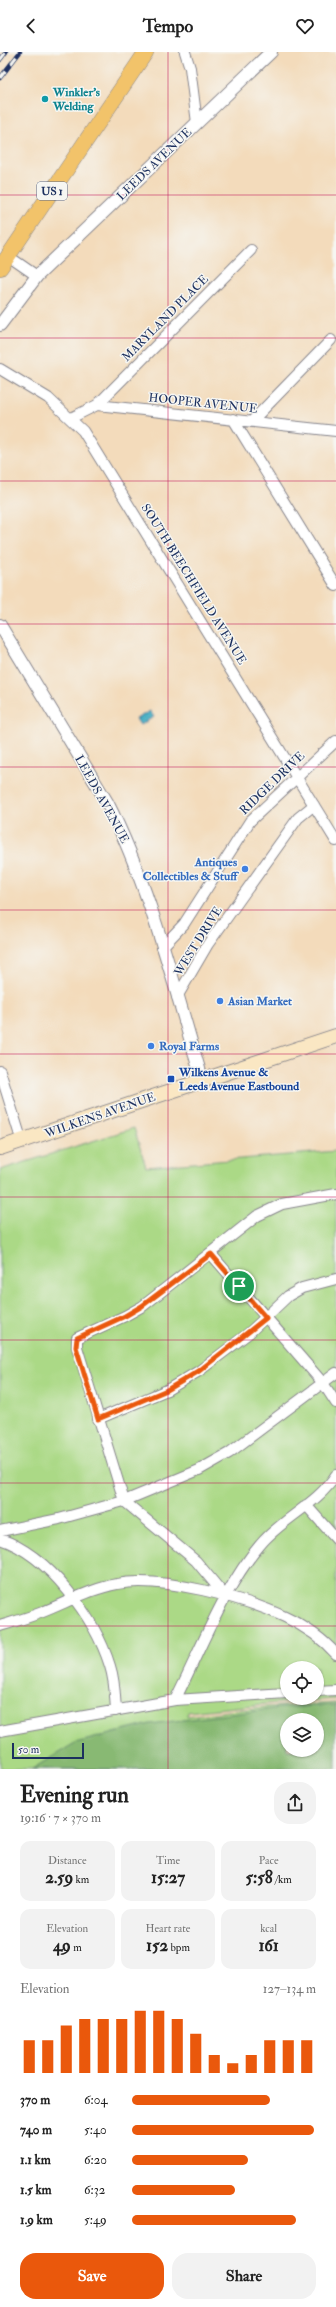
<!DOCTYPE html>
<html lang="en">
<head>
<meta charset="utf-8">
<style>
	body { margin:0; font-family:"IM FELL Double Pica",serif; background:#f2f2f2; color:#222; height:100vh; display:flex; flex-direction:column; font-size:15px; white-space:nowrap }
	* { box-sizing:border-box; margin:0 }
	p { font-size:13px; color:#767676 }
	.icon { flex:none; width:22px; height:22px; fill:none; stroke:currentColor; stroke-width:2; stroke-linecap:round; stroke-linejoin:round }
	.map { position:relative; height:1717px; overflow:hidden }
	.details { display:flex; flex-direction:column; background:#fff; flex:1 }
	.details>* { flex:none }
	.controls { position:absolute; left:280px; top:1609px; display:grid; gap:8px }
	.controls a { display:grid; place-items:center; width:44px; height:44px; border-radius:50%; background:#fff; box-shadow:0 1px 3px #0004; font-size:20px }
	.scale { position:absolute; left:12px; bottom:10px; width:72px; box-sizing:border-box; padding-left:4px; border:2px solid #1b2f5e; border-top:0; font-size:11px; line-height:14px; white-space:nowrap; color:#1b2f5e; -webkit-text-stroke:3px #f6f6f2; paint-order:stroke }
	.pin { position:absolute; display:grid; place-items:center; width:34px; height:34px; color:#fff; margin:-17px; border:2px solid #fff; border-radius:50%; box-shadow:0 1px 4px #0007 }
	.round { display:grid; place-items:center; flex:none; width:42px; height:42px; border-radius:16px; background:#f2f2f2 }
	.overview { display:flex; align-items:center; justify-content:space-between; height:68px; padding:0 20px }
	h1 { font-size:22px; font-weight:800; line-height:30px }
	.metrics { display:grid; grid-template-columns:repeat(3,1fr); gap:6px; height:68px; padding:4px 20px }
	.metrics div { display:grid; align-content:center; border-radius:10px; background:#f2f2f2; text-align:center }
	.metrics b { font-size:17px; font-weight:800 }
	.metrics small { font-size:11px; font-weight:400 }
	.metrics p { font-size:11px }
	.chart { height:112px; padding:8px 20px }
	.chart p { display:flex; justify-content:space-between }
	.chart svg { width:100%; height:72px; margin-top:4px; stroke:#ea580c; stroke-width:6 }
	.button { display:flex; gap:8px; margin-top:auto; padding:8px 20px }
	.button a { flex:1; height:46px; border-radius:16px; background:#ea580c; color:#fff; font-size:16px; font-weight:800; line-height:46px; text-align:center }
	.button a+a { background:#f2f2f2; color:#222 }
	ul { padding:0 20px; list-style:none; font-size:13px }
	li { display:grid; grid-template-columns:64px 48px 1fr; align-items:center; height:30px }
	li i { height:10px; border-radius:5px; background:#ea580c }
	header { display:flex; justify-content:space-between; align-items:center; height:52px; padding:0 20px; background:#fff; font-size:18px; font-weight:800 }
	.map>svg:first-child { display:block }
</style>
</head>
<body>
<header><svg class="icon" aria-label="back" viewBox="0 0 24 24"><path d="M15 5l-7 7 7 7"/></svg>Tempo<svg class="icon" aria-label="heart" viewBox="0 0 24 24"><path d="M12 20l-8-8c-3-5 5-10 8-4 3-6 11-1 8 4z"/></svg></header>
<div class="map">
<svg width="336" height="1717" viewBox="0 0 336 1717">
	<rect width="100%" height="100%" fill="#f6f6f2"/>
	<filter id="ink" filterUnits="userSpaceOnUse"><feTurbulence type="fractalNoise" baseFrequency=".025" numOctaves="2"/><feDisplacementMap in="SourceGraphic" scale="8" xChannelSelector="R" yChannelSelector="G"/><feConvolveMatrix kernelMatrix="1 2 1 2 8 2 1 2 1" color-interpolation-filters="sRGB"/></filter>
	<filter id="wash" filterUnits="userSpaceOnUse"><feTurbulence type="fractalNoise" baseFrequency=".012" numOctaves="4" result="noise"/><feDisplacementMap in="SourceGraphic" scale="16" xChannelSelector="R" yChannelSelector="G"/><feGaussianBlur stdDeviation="0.9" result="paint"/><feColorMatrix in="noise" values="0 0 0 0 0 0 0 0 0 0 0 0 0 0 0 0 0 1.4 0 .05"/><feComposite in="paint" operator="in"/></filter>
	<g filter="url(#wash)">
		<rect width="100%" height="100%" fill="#f3dbbb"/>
		<!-- green -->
		<path fill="#abd986" stroke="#638472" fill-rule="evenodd" d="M134 1076 146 1115 336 1099V1647L265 1652 188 1660 187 1664 264 1655 336 1651V1669L287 1668 160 1717H0V1118ZM287 1616H317V1646H287Z"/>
		<!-- forest -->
		<path fill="#88b973" stroke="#527468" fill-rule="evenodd" d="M336 1653V1717H32L75 1691 150 1672 279 1656ZM287 1668H317V1698H287Z"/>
		<!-- water -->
		<path fill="#40aac0" stroke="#2e6c8f" d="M150 659 154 665 140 673 136 667Z"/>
	</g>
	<g filter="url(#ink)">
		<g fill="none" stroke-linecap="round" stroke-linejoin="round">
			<defs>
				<path id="minor" d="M185 0 190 16 197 71
					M8 204 37 224
					M0 317 48 346 83 379 336 789
					M97 353 251 198
					M71 366 97 353 336 379
					M233 367 336 534
					M252 369 331 288
					M162 895 184 872 250 769 336 689
					M177 945 208 892 298 766 314 753
					M0 1019 22 1090
					M211 1202 323 1331 336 1351
					M98 1367 167 1338 199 1319 249 1281 288 1244 302 1236 336 1227
					M306 1453 336 1487
					M0 1479 59 1467 124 1449 77 1295V1286L125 1264 143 1254 257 1164 282 1152 336 1142
					M0 1487C49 1503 95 1566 110 1614 115 1629 115 1644 116 1659
					M226 1545 196 1509 124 1449 199 1418 229 1401 336 1321
					M0 1574C13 1570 27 1566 40 1561 66 1551 90 1537 117 1532 160 1523 245 1546 285 1565 304 1574 322 1586 336 1602
					M317 1639 336 1638
					M175 1648C200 1599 224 1535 260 1493 282 1466 317 1453 336 1423
					M0 1679 175 1648 287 1641"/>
				<path id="tertiary" d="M0 273 37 224 271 0
					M0 573 107 750C151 837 174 934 202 1027"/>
				<path id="secondary" d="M0 1096 336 984"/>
				<path id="primary" d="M0 216 146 0"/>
			</defs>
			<!-- minor casing -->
			<use href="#minor" stroke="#87858c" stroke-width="12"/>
			<!-- tertiary casing -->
			<use href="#tertiary" stroke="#87858c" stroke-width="14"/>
			<!-- secondary casing -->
			<use href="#secondary" stroke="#87858c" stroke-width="16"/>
			<!-- primary casing -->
			<use href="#primary" stroke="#87858c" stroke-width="16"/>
			<!-- minor -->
			<use href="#minor" stroke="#fff" stroke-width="10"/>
			<!-- tertiary -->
			<use href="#tertiary" stroke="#fff" stroke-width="12"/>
			<!-- secondary -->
			<use href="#secondary" stroke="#fae7c3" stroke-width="14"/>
			<!-- primary -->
			<use href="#primary" stroke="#f2c36a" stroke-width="15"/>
			<defs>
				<path id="rail" d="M0 8 6 0
					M0 26 20 0"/>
			</defs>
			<!-- rail casing -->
			<use href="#rail" stroke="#1b2f5e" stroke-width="4.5"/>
			<!-- rail -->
			<use href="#rail" stroke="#f6f6f2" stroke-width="3" stroke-dasharray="9" stroke-linecap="butt"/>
		</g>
	</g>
	<g fill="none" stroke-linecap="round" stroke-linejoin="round" filter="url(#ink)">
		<defs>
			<path id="route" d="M211 1202 266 1266 199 1319 167 1338 98 1367 76 1295 77 1286 125 1264 142 1254Z"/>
		</defs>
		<!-- route casing -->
		<use href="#route" stroke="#fff" stroke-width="8"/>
		<!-- route -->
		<use href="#route" stroke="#ea580c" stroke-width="5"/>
	</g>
	<!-- grid -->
	<path fill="none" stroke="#c2185b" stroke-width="1" stroke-opacity="0.55" d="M168 0V1717M0 143H336M0 286H336M0 429H336M0 572H336M0 715H336M0 858H336M0 1002H336M0 1145H336M0 1288H336M0 1431H336M0 1574H336"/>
	<!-- markers -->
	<circle fill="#0f9aa8" stroke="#f6f6f2" stroke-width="1.5" cx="45" cy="47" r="4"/>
	<g fill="#3f7fe0" stroke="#f6f6f2" stroke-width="1.5">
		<circle cx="245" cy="817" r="4"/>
		<circle cx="220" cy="949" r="4"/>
		<circle cx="151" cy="994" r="4"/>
	</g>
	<rect fill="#1a4fb4" stroke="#f6f6f2" stroke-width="1.5" x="167" y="1023" width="8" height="8" rx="2"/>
	<g text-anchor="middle" stroke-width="3" stroke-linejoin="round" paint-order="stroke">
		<!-- shield labels -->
		<rect fill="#f6f6f2" stroke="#5d6b8a" stroke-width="1" x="37" y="130" width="30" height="18" rx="3"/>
		<g font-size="11" font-weight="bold" fill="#1b2f5e">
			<text x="52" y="143">US 1</text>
		</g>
		<!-- culture labels -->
		<g font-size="12" font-weight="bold" fill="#0d838f" stroke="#f6f6f2" text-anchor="start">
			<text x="53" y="44">Winkler's<tspan x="53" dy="14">Welding</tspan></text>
		</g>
		<!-- street labels -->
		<g font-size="12" fill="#1b2f5e" stroke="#f6f6f2">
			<text transform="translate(154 112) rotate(-44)" y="4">LEEDS AVENUE</text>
			<text transform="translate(165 266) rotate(-45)" y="4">MARYLAND PLACE</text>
			<text transform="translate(203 351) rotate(6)" y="4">HOOPER AVENUE</text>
			<text transform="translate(194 532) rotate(58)" y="4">SOUTH BEECHFIELD AVENUE</text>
			<text transform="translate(272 731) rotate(-44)" y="4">RIDGE DRIVE</text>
			<text transform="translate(102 747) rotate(61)" y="4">LEEDS AVENUE</text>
			<text transform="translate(198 889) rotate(-58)" y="4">WEST DRIVE</text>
			<text transform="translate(100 1063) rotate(-19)" y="4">WILKENS AVENUE</text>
		</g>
		<!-- shop labels -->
		<g font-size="12" font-weight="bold" fill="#366cbe" stroke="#f6f6f2" text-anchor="start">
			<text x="237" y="814" text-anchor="end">Antiques<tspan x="237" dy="14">Collectibles &amp; Stuff</tspan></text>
			<text x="228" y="953">Asian Market</text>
			<text x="159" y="998">Royal Farms</text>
		</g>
		<!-- transit labels -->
		<g font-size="12" font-weight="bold" fill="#164399" stroke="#f6f6f2" text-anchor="start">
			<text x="179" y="1024">Wilkens Avenue &amp;<tspan x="179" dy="14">Leeds Avenue Eastbound</tspan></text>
		</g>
	</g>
</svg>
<div class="controls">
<a><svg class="icon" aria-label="locate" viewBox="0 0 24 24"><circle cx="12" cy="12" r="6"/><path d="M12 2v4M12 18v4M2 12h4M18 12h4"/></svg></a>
<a><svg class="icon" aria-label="layers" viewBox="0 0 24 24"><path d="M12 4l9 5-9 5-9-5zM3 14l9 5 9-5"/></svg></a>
</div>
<div class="scale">50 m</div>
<div class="pin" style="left:239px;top:1234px;background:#1e9e55"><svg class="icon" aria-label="arrive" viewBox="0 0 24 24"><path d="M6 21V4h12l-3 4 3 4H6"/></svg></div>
</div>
<section class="details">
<div class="overview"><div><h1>Evening run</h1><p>19:16 · 7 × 370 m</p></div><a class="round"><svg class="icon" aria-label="share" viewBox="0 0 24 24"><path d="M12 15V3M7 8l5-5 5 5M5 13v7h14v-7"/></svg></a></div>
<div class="metrics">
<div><p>Distance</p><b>2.59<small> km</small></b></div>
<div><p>Time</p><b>15:27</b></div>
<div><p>Pace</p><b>5:58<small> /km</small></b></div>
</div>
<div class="metrics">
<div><p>Elevation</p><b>49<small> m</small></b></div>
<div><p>Heart rate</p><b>152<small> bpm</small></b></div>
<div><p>kcal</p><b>161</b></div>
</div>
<div class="chart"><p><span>Elevation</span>127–134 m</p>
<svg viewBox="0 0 160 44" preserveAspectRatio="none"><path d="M5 44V24M15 44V24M25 44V15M35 44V11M45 44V11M55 44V11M65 44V6M75 44V6M85 44V11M95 44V20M105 44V33M115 44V38M125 44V33M135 44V24M145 44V24M155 44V24"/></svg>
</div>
<ul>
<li><b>370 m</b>6:04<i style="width:75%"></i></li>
<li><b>740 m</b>5:40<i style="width:99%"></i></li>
<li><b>1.1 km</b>6:20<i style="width:63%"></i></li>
<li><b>1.5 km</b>6:32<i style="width:56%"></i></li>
<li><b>1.9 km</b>5:49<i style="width:89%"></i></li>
</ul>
<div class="button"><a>Save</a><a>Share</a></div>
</section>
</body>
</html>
